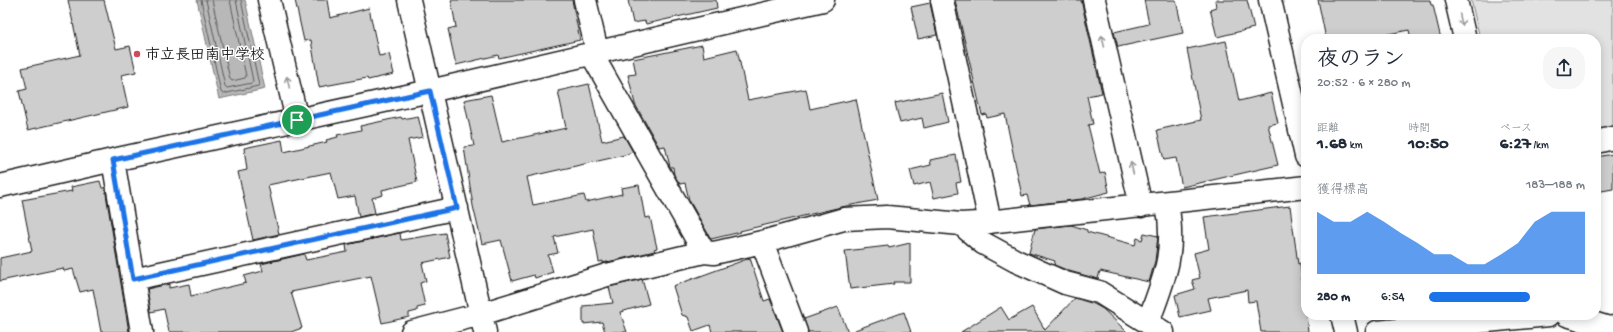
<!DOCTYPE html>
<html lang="ja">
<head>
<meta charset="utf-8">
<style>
	body { margin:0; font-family:"Gochi Hand","Klee One",sans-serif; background:#f6f6f7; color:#1f2937; height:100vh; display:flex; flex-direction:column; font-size:15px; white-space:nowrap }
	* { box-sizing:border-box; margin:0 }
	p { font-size:13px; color:#747a83 }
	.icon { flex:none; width:22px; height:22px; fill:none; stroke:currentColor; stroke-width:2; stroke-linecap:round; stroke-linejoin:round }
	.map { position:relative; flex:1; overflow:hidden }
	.drawer { position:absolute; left:1301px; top:34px; width:300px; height:286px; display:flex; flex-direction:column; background:#fff; border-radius:16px; box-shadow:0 2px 10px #0003 }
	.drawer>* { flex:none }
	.pin { position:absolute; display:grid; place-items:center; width:34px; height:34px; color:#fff; margin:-17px; border:2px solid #fff; border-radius:50%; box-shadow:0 1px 4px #0007 }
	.round { display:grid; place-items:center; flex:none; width:42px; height:42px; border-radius:16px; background:#f6f6f7 }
	.headline { display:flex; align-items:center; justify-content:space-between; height:68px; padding:0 16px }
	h1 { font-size:22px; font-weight:800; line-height:30px }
	.metrics { display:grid; grid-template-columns:repeat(3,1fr); gap:6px; height:68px; padding:4px 16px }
	.metrics div { display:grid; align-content:center }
	.metrics b { font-size:17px; font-weight:800 }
	.metrics small { font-size:11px; font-weight:400 }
	.metrics p { font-size:11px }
	.chart { height:112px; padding:8px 16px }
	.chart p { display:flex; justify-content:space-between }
	.chart svg { width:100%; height:72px; margin-top:4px; fill:#1a73e8; opacity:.7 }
	ul { padding:0 16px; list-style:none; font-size:13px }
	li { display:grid; grid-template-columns:64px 48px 1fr; align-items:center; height:30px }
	li i { height:10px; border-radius:5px; background:#1a73e8 }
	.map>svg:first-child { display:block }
</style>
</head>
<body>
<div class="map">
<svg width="1613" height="332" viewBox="0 0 1613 332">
	<rect width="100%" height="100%" fill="#fff"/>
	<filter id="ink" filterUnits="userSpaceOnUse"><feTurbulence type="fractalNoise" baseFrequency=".025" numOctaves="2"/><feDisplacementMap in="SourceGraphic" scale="8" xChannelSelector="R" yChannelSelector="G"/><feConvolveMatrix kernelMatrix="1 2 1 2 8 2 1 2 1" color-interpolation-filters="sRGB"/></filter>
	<g filter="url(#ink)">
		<!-- green -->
		<path fill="#e2e2e2" stroke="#7f7f7f" d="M1471 0H1613V126L1596 130V39H1480Z"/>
		<!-- water -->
		<path fill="#b8b8b8" stroke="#7a7a7a" d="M197 0H245L265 89 219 99Z"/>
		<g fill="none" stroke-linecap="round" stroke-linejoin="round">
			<!-- shore -->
			<path stroke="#5a5a5a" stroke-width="1" d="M201 0 221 92 223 94 258 86 259 85 241 0
				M206 0 225 86 227 88 252 83 253 81 236 0
				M212 0 230 79 232 81 245 78 246 76 230 0"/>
		</g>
		<!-- building -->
		<path fill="#cecece" stroke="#1c1c1c" d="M68 0H104L116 49 130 46 136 72 121 75 128 107 28 130 19 91 27 89 22 68 80 55Z
			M295 0H327L330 18 369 8 379 56 389 54 394 74 368 80 367 78 319 87 311 40 304 41Z
			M451 0H572L580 40 499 58 498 55 456 65 448 29 456 27Z
			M628 0H716L717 8 646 24 645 21 633 23Z
			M955 0H1081L1102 93 1087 96 1093 124 1088 125 1100 174 1105 172 1109 192 1082 199 1030 205 1027 195 1022 196 1005 114 987 118 986 114 982 115Z
			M1144 0H1176L1183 33 1118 47 1114 32 1149 24Z
			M1215 0H1247L1254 28 1217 37 1210 9 1216 7Z
			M1318 0H1430L1431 5H1433L1441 39H1411L1409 30 1373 37 1374 39H1326Z
			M930 3 937 35 918 39 911 7Z
			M1226 41 1239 101 1271 93 1278 123 1268 125 1278 165 1182 187 1176 158 1164 160 1157 130 1201 120 1187 49Z
			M702 45 704 57 737 49 748 100 806 89 810 109 856 99 878 200 841 207 740 231 741 232 711 239 689 200 685 183 680 184 674 175 673 167H670L665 146 659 147 635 104 628 75 636 74 633 59Z
			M589 84 602 141 624 136 633 152 629 153V154L527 177 533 205 584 195 586 202 622 194 621 188 639 185 645 218 650 217 657 248 654 249 655 251 603 263V261L599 262 593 229 554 237 558 253 548 255 553 272 535 278 534 275 512 281 501 240 482 244 473 206 464 147 474 146 464 100 491 95 502 142 566 128 558 91Z
			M942 93 948 122 924 128 922 118 900 123 895 103Z
			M418 116 423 137 408 140 417 182 382 190 383 195 372 198 375 213 359 217 355 196 338 199 331 172 268 185 279 234 253 240 238 172 247 170 244 148 282 140 284 152 327 142 326 140 338 137 337 135 361 130 360 126 401 117 402 119Z
			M1613 154V189L1596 192V157Z
			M956 155 961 182 956 183 958 193 934 198 930 182 914 186 910 170 931 165 930 160Z
			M100 181 102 188H105L129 332H101L93 289 80 292 73 269 64 271 63 268 0 281V258L32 251 22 200 72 191 71 187Z
			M1290 206 1298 264 1300 263 1308 332H1261L1256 301 1248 302 1247 290 1208 298 1211 310 1180 317 1175 295 1195 289 1192 280 1200 278 1194 253 1209 249 1204 217Z
			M1071 225 1087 230V232L1135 245 1137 238 1142 240 1144 233 1158 236 1155 261 1149 282 1100 271 1098 279 1069 271 1054 265 1055 261 1029 253 1035 229Z
			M400 233 401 240 445 233 450 257 422 263 426 281 420 283 425 306 417 308V311L409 313V317L382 323 371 276 291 292 302 328 291 332H169L164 309 151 312 147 289 169 284V288L189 284 191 296 246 283 244 276 263 271 261 264 304 254 306 260 347 252 346 245Z
			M910 243V282H893L894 284 850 289 845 251 888 246 889 248Z
			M750 258 764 301 770 299 783 332H712L710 325 693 331 688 317 682 315 673 286Z
			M642 279 649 304 620 312 627 332H605L602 322 583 324V306L613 303 609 287Z
			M1075 298 1094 304 1103 309 1127 332H961L1001 307 1009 320 1032 307 1045 330Z
			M838 307 848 332H808L804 319Z
			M904 312 911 332H855V330Z"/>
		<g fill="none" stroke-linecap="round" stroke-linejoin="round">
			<defs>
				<path id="minor" d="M269 0 297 120
					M409 0 485 332
					M585 0 597 51
					M942 0 990 222
					M1094 0 1141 206
					M1456 0 1465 39
					M591 53 704 252
					M1596 142 1613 138
					M113 160 142 332
					M0 186 113 160 430 91 823 0
					M961 224 978 223 1306 187
					M762 242 796 332
					M133 279 457 208
					M1567 315 1609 328
					M1148 322C1165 277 1176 252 1167 203
					M412 332 481 314 607 275 704 252 714 253 762 242 844 219 887 217 961 224 983 243 1016 261 1065 283 1099 292 1163 332
					M1377 332 1549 315"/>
				<path id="tertiary" d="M1270 0 1306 156
					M1342 315 1346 332
					M1599 332 1613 327"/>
			</defs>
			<!-- minor casing -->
			<use href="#minor" stroke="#1c1c1c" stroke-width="25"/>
			<!-- tertiary casing -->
			<use href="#tertiary" stroke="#1c1c1c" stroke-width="25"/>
			<!-- minor -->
			<use href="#minor" stroke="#fff" stroke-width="22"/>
			<!-- tertiary -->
			<use href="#tertiary" stroke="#fff" stroke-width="22"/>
		</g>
		<!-- one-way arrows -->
		<defs><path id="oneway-shaft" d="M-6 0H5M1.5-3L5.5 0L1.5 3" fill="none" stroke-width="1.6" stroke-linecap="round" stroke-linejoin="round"/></defs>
		<g stroke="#999">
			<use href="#oneway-shaft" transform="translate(1461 20) rotate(77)"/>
			<use href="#oneway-shaft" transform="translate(1103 41) rotate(-103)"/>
			<use href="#oneway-shaft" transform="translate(288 82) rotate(-103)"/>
			<use href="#oneway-shaft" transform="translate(1132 168) rotate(-103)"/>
		</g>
	</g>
	<g fill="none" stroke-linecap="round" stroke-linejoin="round" filter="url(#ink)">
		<defs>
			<path id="route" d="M430 91 457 208 133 279 113 160Z"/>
		</defs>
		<!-- route casing -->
		<use href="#route" stroke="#fff" stroke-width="8"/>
		<!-- route -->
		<use href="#route" stroke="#1a73e8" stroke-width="5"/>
	</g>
	<!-- markers -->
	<circle fill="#d1495b" stroke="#fff" stroke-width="1.5" cx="137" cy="54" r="4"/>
	<g text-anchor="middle" stroke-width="3" stroke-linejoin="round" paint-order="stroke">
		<!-- poi labels -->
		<g font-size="15" font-weight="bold" fill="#1c1c1c" stroke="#fff" text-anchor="start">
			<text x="145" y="59">市立長田南中学校</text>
		</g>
	</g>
</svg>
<div class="pin" style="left:297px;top:120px;background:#1e9e55"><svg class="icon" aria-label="arrive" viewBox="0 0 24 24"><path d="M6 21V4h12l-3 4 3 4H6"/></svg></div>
<section class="drawer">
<div class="headline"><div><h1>夜のラン</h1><p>20:52 · 6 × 280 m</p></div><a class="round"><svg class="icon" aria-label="share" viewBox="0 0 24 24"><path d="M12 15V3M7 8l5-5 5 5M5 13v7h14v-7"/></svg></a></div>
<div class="metrics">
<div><p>距離</p><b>1.68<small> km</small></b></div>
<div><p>時間</p><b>10:50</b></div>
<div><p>ペース</p><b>6:27<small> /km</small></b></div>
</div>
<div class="chart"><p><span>獲得標高</span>183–188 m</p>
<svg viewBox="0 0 160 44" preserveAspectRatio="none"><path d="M0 44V6L10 12L20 12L30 6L40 12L50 19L60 25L70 32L80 32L90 38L100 38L110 32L120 25L130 12L140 6L150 6L160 6V44z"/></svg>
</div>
<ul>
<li><b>280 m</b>6:54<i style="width:65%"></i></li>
</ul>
</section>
</div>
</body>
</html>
